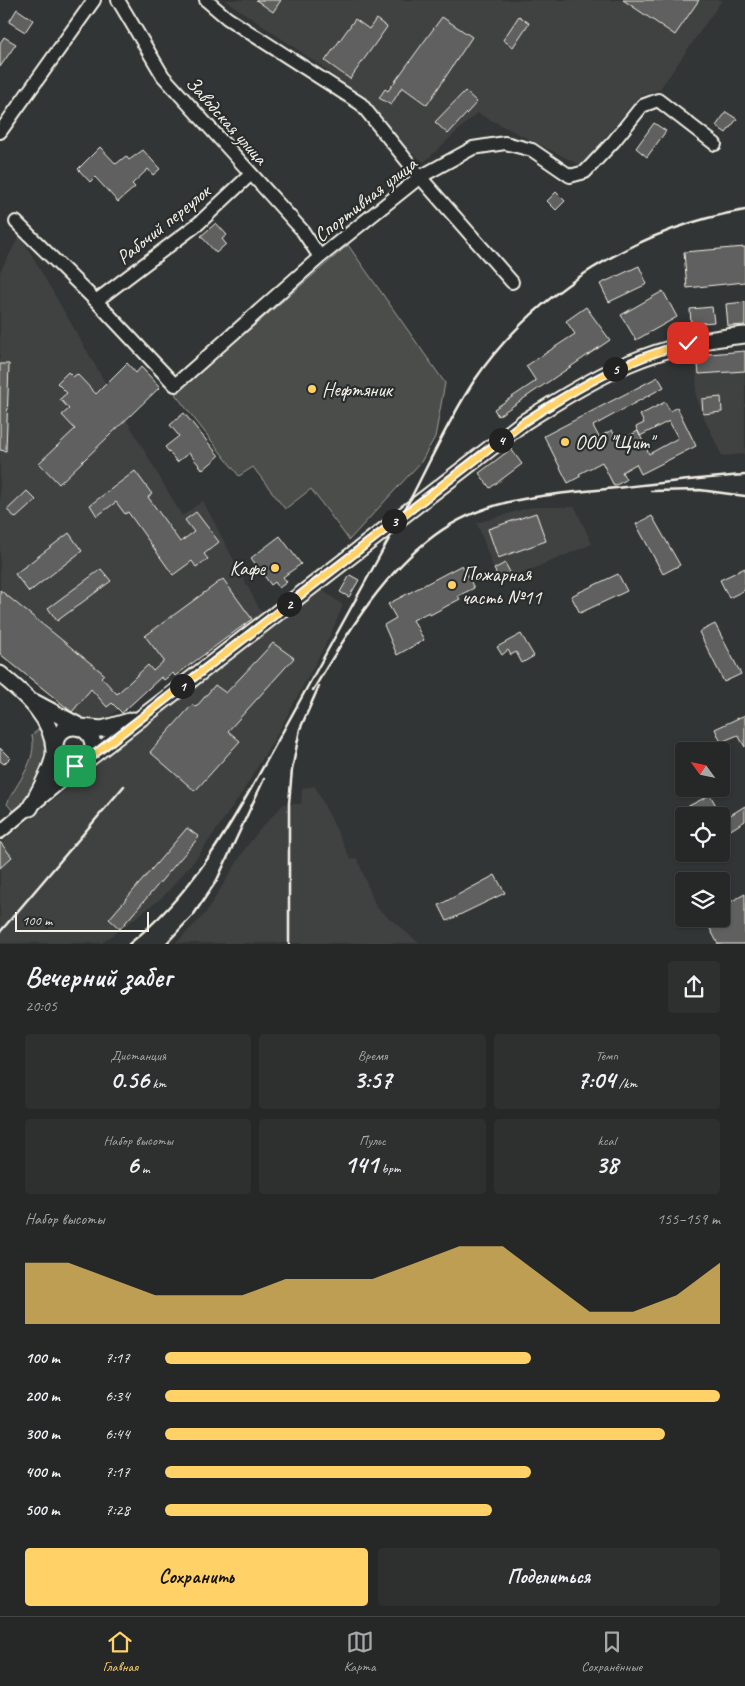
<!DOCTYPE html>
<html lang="ru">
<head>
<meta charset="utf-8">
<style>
	body { margin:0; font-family:Caveat,sans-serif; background:#2e3030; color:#f1f3f6; height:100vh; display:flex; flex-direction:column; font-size:19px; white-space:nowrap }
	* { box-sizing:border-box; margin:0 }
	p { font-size:16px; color:#a4a6a8 }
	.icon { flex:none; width:28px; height:28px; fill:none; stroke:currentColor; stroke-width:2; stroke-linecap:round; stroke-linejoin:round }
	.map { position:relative; height:944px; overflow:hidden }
	.details { display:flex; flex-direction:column; background:#262828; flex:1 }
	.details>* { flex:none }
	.needle { width:32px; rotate:303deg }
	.fabs { position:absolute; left:675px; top:742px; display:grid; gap:10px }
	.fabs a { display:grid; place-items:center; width:55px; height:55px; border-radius:5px; background:#262828; box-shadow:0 1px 4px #0004,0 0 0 1px #424445; font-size:25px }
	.scale { position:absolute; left:15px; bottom:12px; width:134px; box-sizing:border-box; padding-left:5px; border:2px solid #f4f1e8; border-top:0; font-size:14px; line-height:18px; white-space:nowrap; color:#f4f1e8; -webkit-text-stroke:4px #2a2d2e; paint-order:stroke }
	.pin { position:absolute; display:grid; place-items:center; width:42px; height:42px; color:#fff; margin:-21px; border-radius:10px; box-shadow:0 2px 8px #0006 }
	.km { position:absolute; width:25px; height:25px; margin:-12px; border-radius:50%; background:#222; color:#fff; font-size:14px; line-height:25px; text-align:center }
	.round { display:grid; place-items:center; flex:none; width:52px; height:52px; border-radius:5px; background:#2e3030 }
	.summary { display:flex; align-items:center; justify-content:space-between; height:85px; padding:0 25px }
	h1 { font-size:28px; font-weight:700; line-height:38px }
	.metrics { display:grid; grid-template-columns:repeat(3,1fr); gap:8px; height:85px; padding:5px 25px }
	.metrics div { display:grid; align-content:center; border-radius:5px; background:#2e3030; text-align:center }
	.metrics b { font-size:25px; font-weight:700 }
	.metrics small { font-size:14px; font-weight:400 }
	.metrics p { font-size:14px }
	.chart { height:140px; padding:10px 25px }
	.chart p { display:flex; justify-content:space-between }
	.chart svg { width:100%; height:90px; margin-top:5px; fill:#ffd166; opacity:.7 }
	.action { display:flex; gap:10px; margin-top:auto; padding:10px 25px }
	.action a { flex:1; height:58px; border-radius:5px; background:#ffd166; color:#111; font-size:20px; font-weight:700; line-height:58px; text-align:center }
	.action a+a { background:#2e3030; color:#f1f3f6 }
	ul { padding:0 25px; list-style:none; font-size:16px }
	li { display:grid; grid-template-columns:80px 60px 1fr; align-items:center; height:38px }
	li i { height:12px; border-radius:6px; background:#ffd166 }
	.tab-bar { display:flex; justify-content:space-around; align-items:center; height:70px; border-top:1px solid #424445; background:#262828; font-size:14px; color:#a4a6a8 }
	.tab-bar a { display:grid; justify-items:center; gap:2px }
	.tab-bar .current { color:#ffd166 }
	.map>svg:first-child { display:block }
</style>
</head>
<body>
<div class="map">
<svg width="745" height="944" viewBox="0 0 745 944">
	<rect width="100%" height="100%" fill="#323535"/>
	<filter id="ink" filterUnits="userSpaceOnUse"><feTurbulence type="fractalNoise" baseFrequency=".02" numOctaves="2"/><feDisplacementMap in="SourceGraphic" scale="10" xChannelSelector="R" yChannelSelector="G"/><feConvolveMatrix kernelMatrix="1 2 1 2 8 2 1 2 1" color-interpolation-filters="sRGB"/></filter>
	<g filter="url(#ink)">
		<!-- built -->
		<path fill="#404242" d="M225 0H722L660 89 638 97 582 166 477 113 424 162 408 150 375 108 320 65Z
			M20 235 182 516 203 501 262 614 94 726 0 654V272Z
			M745 352V454L722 456 700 409 696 395 697 356Z
			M531 507H575L592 544 499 583 477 523Z
			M322 590 343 605 330 636 280 729 242 793 198 856 163 897 102 943H0V844L161 710Z
			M315 786 351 860 357 858 376 907 419 943H176L205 914 247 846 263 826 284 804H301L302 788Z"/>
		<!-- green -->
		<path fill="#4b4d4c" stroke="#a09f9a" d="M348 245 445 383 435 437 421 462 349 540 311 489 285 509 253 467 239 476 175 394Z
			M39 729 45 732 50 749 29 800 15 811 12 810 7 804C17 781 38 762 32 735Z"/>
		<!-- building -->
		<path fill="#5f605f" stroke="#f4f1e8" d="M256 0H281L273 12Z
			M623 0H699L675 35Z
			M17 9 33 20 25 32 9 22Z
			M519 16 529 23 513 47 503 40Z
			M442 17 472 37 427 105 402 87 391 105 379 98 385 89 388 91Z
			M355 19 369 29 376 19 387 27 350 79 325 61Z
			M4 37 16 44 0 67V43Z
			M465 91 477 102 448 134 435 122Z
			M726 112 737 119 726 133 716 126Z
			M654 123 666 131 647 157 636 148Z
			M100 147 116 164 126 156 129 160 143 150 160 169 153 175 148 169 132 184 135 187 118 202 95 177 90 182 78 169Z
			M556 192 565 201 556 210 547 201Z
			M216 223 227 235 222 239 226 244 216 253 201 236Z
			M745 247V282L687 288 684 252Z
			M639 266 647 284 609 302 600 284Z
			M663 291 677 317 636 340 621 315Z
			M745 302V325L728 326 726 304Z
			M586 307 610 340 498 416 494 409 536 381 526 366 575 334 566 321Z
			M712 307 714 322 691 324 690 309Z
			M745 351V371L699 374 697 355Z
			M127 363 136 373 141 367 160 387 59 484 39 463 75 429 62 415 69 409 60 399 67 393 57 383 68 372 73 377 77 374 96 394Z
			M0 364H9L6 451 0 450Z
			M658 377 664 387 593 426 599 437 612 430 618 442 638 431 649 454 678 438 669 421 640 436 636 427 644 423 640 415 665 402 670 411 677 407 696 446 641 474 636 464 622 472 626 480 614 486 602 462 579 474 581 476 568 483 544 436Z
			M721 397 722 412 703 414 702 399Z
			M184 413 219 456 203 470 189 453 177 462 165 447 179 436 170 425Z
			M511 449 522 464 490 488 479 473Z
			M135 471 152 494 148 497 180 542 194 532 185 520 196 512 219 542 204 554 208 559 196 567 192 561 173 575 128 512 125 514 116 502 97 516 90 505Z
			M27 491 36 500 16 518 7 510Z
			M536 513 546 541 498 558 488 529Z
			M652 516 680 565 663 574 636 524Z
			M69 533 82 551 29 592 15 574Z
			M280 536 301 564 283 577 287 582 279 588 275 582 271 585 251 558Z
			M505 563 511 574 500 580 494 569Z
			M462 565 474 588 458 596 460 599 430 615 429 612 413 620 424 640 397 655 384 625 396 618 388 604Z
			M745 568V590L729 598 720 580Z
			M101 569 111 581 57 621 48 608Z
			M618 574 627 591 580 613 571 596Z
			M350 575 359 580 349 597 340 592Z
			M223 579 252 619 175 676 173 673 164 680 161 677 122 713 112 703 107 707 91 689 72 712 0 654V590L104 674 101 677 117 694 148 665 153 671 164 661 145 636Z
			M715 624 741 674 724 682 699 632Z
			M521 634 534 656 522 663 516 652 511 655 508 650 502 655 497 647Z
			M273 643 294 658 228 731 240 741 195 791 150 752 192 705 196 707 215 685 226 693Z
			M745 715V747L738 735 721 742 715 729Z
			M0 748 10 758 4 764 0 761Z
			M710 795 722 816H686L683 809Z
			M745 806V821L721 836V821Z
			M187 828 199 837 120 929 109 919Z
			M0 842 12 857 0 868Z
			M495 875 505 893 447 921 439 905Z
			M745 894V944H718L705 919H721V907Z"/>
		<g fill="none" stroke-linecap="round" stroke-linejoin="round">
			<defs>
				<path id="minor" d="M118 0 163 76 302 230 320 257
					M206 0 227 18 361 104 420 177 512 282
					M0 132 94 0
					M16 222 96 301 175 385 320 257 420 177 473 148 505 143 532 150 570 176 585 172 614 141 642 106 658 100 715 144
					M96 301 199 223 251 174
					M0 832 83 763"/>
				<path id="major" d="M0 674C24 694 53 717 54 751 55 765 37 795 30 808
					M34 702 81 727 102 729 133 720
					M55 746a19 19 0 1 1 38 0a19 19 0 1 1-38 0Z
					M83 763 524 422C600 373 653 344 745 335"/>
			</defs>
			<!-- minor casing -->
			<use href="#minor" stroke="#f4f1e8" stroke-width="16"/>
			<!-- major casing -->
			<use href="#major" stroke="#f4f1e8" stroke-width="19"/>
			<!-- minor -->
			<use href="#minor" stroke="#2a2d2e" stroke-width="12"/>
			<!-- major -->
			<use href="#major" stroke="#2a2d2e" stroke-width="15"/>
			<!-- rail -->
			<path stroke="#f4f1e8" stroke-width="2.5" d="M651 491 700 490 745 496
				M313 690C347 634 382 574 435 535 489 495 552 495 616 488 659 483 702 478 745 475
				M0 932 124 786
				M129 944C194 893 232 823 271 753 314 674 358 596 401 517 425 472 446 424 474 381 535 291 638 228 745 210
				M166 944 194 914 217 880 264 779
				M289 944V803L292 770 300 729 319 686"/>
		</g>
	</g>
	<g fill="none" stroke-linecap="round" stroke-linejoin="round" filter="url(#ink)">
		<defs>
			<path id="route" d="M75 766 83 763 524 422C576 388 628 358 688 343"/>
		</defs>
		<!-- route casing -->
		<use href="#route" stroke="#fff" stroke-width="10"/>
		<!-- route -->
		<use href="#route" stroke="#ffd166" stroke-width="6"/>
	</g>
	<!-- markers -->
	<g fill="#ffd166" stroke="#2a2d2e" stroke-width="2">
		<circle cx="312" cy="389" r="5"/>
		<circle cx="565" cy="442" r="5"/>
		<circle cx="275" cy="568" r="5"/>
		<circle cx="452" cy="585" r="5"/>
	</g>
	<g text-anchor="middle" stroke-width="4.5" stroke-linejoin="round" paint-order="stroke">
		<!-- street labels -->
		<g font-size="20" fill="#f4f1e8" stroke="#2a2d2e">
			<text transform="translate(227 120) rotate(48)" y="7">Заводская улица</text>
			<text transform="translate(365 199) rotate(-38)" y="7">Спортивная улица</text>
			<text transform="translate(163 224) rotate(-39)" y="7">Рабочий переулок</text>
		</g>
		<!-- poi labels -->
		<g font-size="20" fill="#f4f1e8" stroke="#2a2d2e" text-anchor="start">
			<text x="322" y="396">Нефтяник</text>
			<text x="575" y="449">ООО "Щит"</text>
			<text x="265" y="575" text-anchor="end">Кафе</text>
			<text x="462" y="581">Пожарная<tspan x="462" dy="23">часть №11</tspan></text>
		</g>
	</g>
</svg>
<div class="fabs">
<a><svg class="needle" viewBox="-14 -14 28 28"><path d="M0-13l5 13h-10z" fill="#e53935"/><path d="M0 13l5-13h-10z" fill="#a4a6a8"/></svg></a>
<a><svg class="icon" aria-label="locate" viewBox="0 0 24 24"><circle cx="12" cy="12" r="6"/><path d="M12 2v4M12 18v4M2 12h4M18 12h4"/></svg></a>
<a><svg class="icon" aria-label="layers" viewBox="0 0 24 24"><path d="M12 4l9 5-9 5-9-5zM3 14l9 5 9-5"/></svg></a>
</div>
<div class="scale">100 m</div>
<div class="pin" style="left:75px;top:766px;background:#1e9e55"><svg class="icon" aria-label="arrive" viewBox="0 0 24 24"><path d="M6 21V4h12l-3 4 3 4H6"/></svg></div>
<div class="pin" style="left:688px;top:343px;background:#d93025"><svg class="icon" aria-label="check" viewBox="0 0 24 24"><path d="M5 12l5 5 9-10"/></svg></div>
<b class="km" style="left:182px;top:686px">1</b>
<b class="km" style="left:289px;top:604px">2</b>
<b class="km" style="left:394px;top:521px">3</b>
<b class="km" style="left:501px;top:440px">4</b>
<b class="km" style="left:615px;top:369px">5</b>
</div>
<section class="details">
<div class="summary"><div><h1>Вечерний забег</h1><p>20:05</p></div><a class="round"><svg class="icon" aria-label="share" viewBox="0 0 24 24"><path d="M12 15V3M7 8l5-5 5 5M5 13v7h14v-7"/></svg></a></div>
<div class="metrics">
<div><p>Дистанция</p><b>0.56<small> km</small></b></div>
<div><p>Время</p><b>3:57</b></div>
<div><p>Темп</p><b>7:04<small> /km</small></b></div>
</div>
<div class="metrics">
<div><p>Набор высоты</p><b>6<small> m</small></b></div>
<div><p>Пульс</p><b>141<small> bpm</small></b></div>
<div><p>kcal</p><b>38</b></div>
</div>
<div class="chart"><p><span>Набор высоты</span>155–159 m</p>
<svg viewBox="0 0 160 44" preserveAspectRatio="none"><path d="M0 44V14L10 14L20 22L30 30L40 30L50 30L60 22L70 22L80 22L90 14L100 6L110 6L120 22L130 38L140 38L150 30L160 14V44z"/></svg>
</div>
<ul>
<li><b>100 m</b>7:17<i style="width:66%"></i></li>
<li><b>200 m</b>6:34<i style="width:100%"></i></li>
<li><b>300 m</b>6:44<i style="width:90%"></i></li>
<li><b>400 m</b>7:17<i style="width:66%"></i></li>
<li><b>500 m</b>7:28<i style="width:59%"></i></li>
</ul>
<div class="action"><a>Сохранить</a><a>Поделиться</a></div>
</section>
<nav class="tab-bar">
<a class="current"><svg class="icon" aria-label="home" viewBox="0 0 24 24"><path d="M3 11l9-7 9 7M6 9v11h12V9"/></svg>Главная</a>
<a><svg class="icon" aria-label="map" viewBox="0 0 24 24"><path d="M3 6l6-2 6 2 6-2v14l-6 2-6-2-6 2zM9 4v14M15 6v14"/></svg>Карта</a>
<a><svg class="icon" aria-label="saved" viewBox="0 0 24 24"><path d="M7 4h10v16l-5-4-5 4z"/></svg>Сохранённые</a>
</nav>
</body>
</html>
